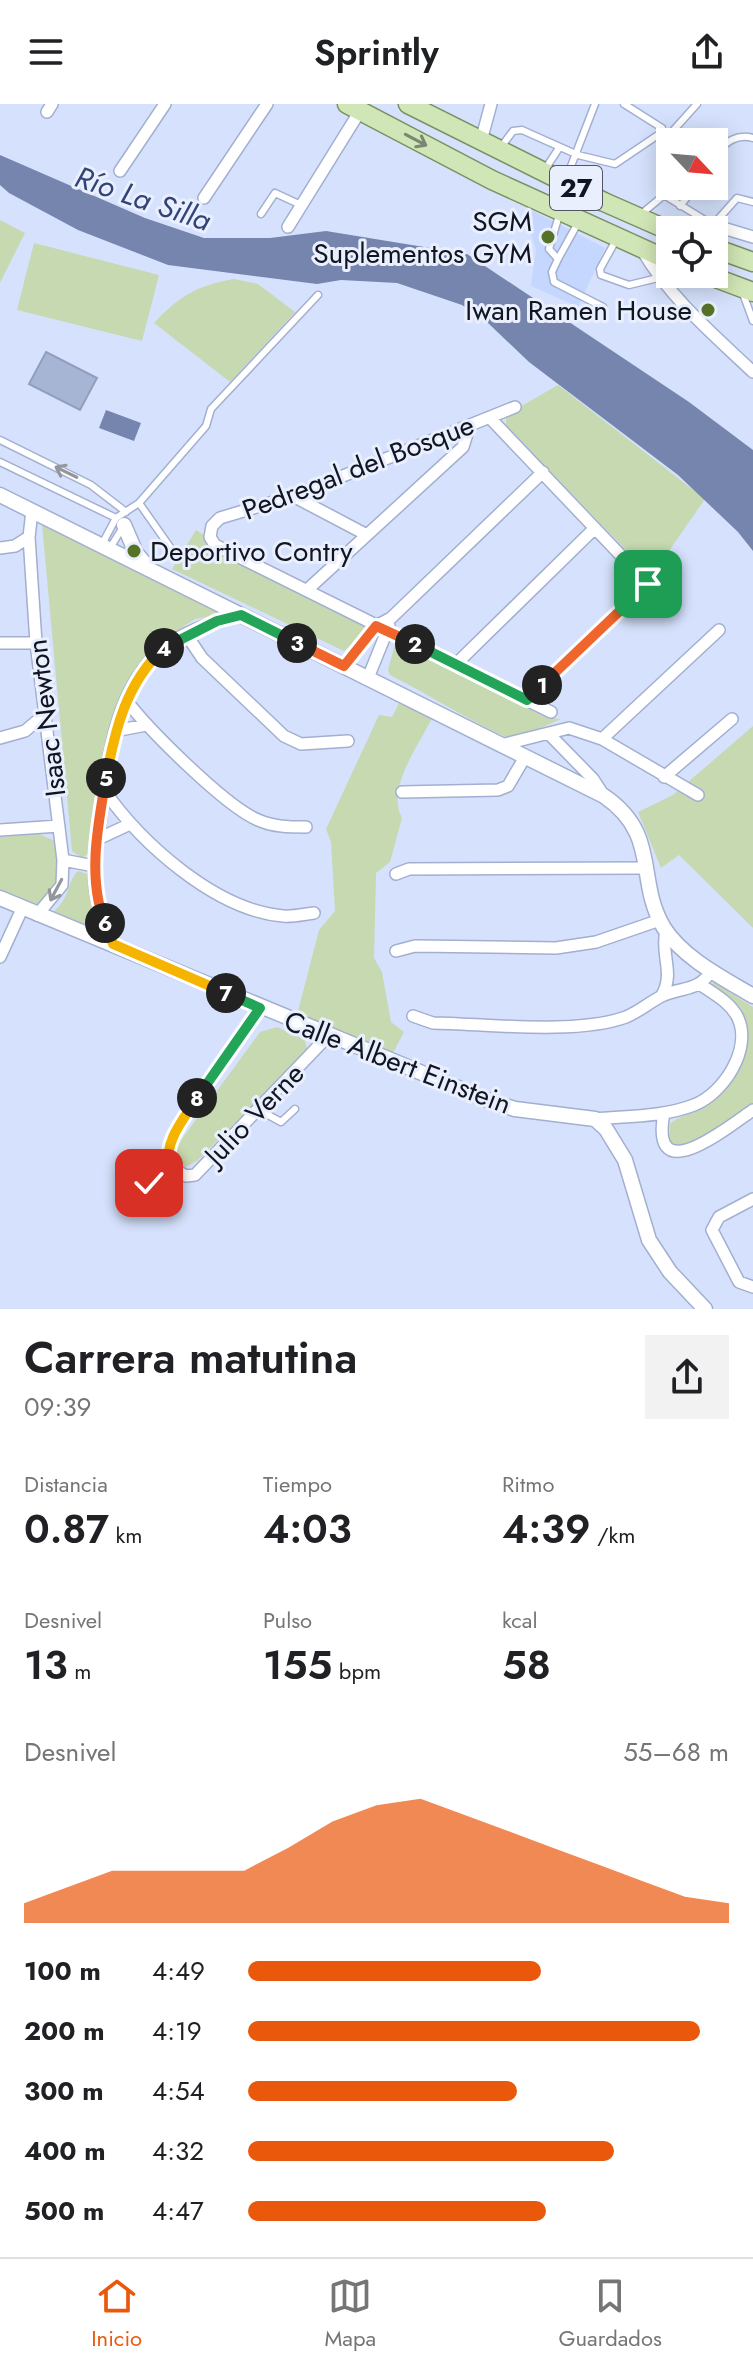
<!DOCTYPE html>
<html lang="es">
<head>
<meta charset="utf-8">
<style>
	body { margin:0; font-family:Jost,sans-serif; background:#f2f2f2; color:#202124; height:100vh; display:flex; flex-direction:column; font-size:30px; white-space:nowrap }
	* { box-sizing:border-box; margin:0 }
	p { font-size:26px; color:#757577 }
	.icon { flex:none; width:44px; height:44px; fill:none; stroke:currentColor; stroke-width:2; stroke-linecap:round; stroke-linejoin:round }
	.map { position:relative; height:1205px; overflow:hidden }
	.sheet { display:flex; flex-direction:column; background:#fff; flex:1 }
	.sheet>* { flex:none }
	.needle { width:52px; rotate:116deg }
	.controls { position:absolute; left:656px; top:24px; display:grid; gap:16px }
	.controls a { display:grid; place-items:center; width:72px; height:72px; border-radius:0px; background:#fff; box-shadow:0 4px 20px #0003; font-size:40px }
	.pin { position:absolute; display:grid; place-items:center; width:68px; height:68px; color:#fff; margin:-34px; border-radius:16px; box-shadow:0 4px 12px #0006 }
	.km { position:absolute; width:40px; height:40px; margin:-20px; border-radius:50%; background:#222; color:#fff; font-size:22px; line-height:40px; text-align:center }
	.round { display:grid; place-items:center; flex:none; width:84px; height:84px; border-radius:0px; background:#f2f2f2 }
	.head { display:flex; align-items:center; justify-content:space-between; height:136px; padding:0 24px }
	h1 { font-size:44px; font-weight:600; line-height:60px }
	.metrics { display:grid; grid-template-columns:repeat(3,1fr); gap:12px; height:136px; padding:8px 24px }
	.metrics div { display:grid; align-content:center }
	.metrics b { font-size:40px; font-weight:600 }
	.metrics small { font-size:22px; font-weight:400 }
	.metrics p { font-size:22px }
	.chart { height:224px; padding:16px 24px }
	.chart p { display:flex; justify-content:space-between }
	.chart svg { width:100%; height:144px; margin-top:8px; fill:#ea580c; opacity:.7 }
	ul { padding:0 24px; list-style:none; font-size:26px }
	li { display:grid; grid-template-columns:128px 96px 1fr; align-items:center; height:60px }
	li i { height:20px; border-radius:10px; background:#ea580c }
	header { display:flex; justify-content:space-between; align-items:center; height:104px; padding:0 24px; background:#fff; font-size:36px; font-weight:600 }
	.menu { display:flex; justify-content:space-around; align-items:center; height:112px; border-top:2px solid #e0e0e0; background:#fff; font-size:22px; color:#757577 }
	.menu a { display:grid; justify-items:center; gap:4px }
	.menu .on { color:#ea580c }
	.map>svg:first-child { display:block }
</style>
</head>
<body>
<header><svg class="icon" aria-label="menu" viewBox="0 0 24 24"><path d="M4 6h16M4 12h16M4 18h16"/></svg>Sprintly<svg class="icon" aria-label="share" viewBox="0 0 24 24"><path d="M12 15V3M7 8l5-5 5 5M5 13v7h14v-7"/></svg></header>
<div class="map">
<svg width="753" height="1205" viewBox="0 0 753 1205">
	<rect width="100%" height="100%" fill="#d6e2fd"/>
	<!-- built -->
	<path fill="#c5d6ff" d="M533 107 605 144 578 203 531 182 536 146 528 120Z"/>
	<!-- green -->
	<path fill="#c6d9b0" d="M0 116 25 129 0 179Z
		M34 139 159 171 142 237 17 206Z
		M234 175 258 180 295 208 230 278 154 219C181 191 196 182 234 175Z
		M558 281 705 395 655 467 647 468 506 321V311Z
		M42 420 218 508 217 511 195 515 171 531 152 552 120 607 93 747 82 754 72 747Z
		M196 426 207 433 216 448 370 524 344 547 172 465Z
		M396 537 545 613 561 615 513 636C470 618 432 592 390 571L388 566Z
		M399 599 432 614C418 643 386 684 402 714L390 758 376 769 374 854 382 868 391 918 404 928 392 951 297 911 319 826 335 807 331 738 326 725 379 611 392 613Z
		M753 622V824L679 751 661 764 638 708 673 691Z
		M39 730 57 738 60 782 39 801 25 799 0 787V733Z
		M78 767 90 771 96 811 105 828 102 830 53 808C70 795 67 777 78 767Z
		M713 878 753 903V1003L687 1041H676L669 1036 670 1020C679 1011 692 1011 703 1004 741 983 753 942 740 903L711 883Z
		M277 923 305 936 307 946 197 1057 185 1063 176 1053V1043L260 928Z"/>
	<!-- water -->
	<path fill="#7585ad" d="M0 51 145 114 204 134H270L326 127 467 150 689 298 753 346V447L738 428 678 371 529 258 488 219 462 201 397 179 341 176 317 180 168 161 78 126 9 89 0 81Z
		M106 306 141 319 134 337 99 324Z"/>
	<!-- building -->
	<path fill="#a7b5d5" stroke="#919ebe" stroke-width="2" d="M46 248 97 274 80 306 29 280Z"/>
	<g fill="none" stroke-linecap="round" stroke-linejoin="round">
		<defs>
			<path id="service" d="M661 29H671L697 0
				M501 43 513 27 522 26 578 51 615 60 661 29 662 24 624 0
				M714 50C726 39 736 29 753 34
				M546 64 559 44
				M566 75 595 0
				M664 91 713 121 737 94 753 98
				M680 102 696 82
				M560 108 549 145 558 155 579 117
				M261 110 275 89 301 101
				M640 111 675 82
				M616 136 600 165 601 171 629 181 658 174
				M558 155 552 168 554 178 603 203
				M742 187 753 217
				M0 336 91 381 126 408
				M0 358 116 414
				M139 399 170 443
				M101 442 116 414 139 399 206 322 211 305 318 191
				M110 444 123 423
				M259 1006 281 1018 295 1005"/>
			<path id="minor" d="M47 8 52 0
				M481 37 491 0
				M120 67 165 0
				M204 94 267 0
				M288 123 360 7
				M710 126 713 121 753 133
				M642 146C671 195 713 230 753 268
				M515 303 293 392 220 414 212 422 210 433 215 441 551 608
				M490 314 648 480
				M293 392 367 431
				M32 407 29 433 36 539 63 756 62 781 37 811
				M0 444 15 442 29 433
				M307 486 463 343 467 330 464 323
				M186 530 202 554 284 632 301 640 348 637
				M0 539H36
				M456 560 595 424
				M344 562 376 522 391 514 543 368
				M368 574 389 522
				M126 596C149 626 225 702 258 716 274 723 289 723 306 723
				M527 596 672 456
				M115 627 146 621
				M549 630 593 675 604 692
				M0 634 25 627 44 611
				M602 635 719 526
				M505 640 569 624 602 635 698 691
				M664 673 732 615
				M104 686C141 739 215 806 283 812 293 813 305 810 314 809
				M402 688 498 686 508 682 525 653
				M0 726 59 722
				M98 735 128 721
				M63 756 94 762
				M396 770 409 765 647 764
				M113 840C105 821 97 802 95 782 93 761 97 741 100 720 107 661 113 586 162 545 184 527 214 517 241 511
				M396 847 415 842 556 844 596 838 660 816
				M0 853 22 805
				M662 891C675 869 660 850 666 827
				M260 904 175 1028 167 1050 169 1062 186 1072 195 1071 328 932
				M413 912 433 919C488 920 576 931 626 913 640 907 651 897 664 891 686 882 696 888 712 867
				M664 1009C649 1088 728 1023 753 1006
				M595 1015C628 1012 663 1013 694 1001 724 989 752 945 738 914 731 899 714 890 701 881
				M753 1095 719 1113 712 1126 739 1178 753 1183
				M129 1097 169 1062"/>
			<path id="tertiary" d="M0 391 604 692C661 731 635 776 664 824 683 854 723 874 753 892
				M124 421 136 449 147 462
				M0 794 492 998 515 1005 595 1015 606 1025 625 1056 649 1136 670 1168 705 1205"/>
			<path id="primary" d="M347 0 492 76 670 157
				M408 0 604 98 670 127
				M714 144 753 158
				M705 170 753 188"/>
		</defs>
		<!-- service casing -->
		<use href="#service" stroke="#a2afd0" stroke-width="9"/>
		<!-- minor casing -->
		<use href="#minor" stroke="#a2afd0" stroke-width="14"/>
		<!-- tertiary casing -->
		<use href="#tertiary" stroke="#a2afd0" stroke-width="17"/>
		<!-- primary casing -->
		<use href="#primary" stroke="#799263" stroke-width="21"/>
		<!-- service -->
		<use href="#service" stroke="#fff" stroke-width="6"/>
		<!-- minor -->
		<use href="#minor" stroke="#fff" stroke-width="11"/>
		<!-- tertiary -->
		<use href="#tertiary" stroke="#fff" stroke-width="14"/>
		<!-- primary -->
		<use href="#primary" stroke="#d1e6b6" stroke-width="18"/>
	</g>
	<!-- one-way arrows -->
	<defs><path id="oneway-shaft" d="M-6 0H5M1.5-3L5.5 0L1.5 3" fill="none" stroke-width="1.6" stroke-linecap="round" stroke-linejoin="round" transform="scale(2)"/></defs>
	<use stroke="#7a8873" href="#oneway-shaft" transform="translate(416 36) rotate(28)"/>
	<g stroke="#93969b">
		<use href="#oneway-shaft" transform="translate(66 368) rotate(-154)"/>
		<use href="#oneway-shaft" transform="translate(56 786) rotate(118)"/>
	</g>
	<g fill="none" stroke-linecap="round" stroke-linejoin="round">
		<defs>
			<path id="split-1" d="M542 581 648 480"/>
			<path id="split-2" d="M415 540 527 596 542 581"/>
			<path id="split-3" d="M297 539 344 562 376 522 415 540"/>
			<path id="split-4" d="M164 544 217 517 241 511 297 539"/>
			<path id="split-5" d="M106 674C115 626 126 579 164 544"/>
			<path id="split-6" d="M105 819C87 774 98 721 106 674"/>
			<path id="split-7" d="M105 819 113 840 226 889"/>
			<path id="split-8" d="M197 994 260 904 226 889"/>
			<path id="split-9" d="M149 1079 169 1062C164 1037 184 1015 197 994"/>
		</defs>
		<!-- split-1 casing -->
		<use href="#split-1" stroke="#fff" stroke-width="16"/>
		<!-- split-2 casing -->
		<use href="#split-2" stroke="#fff" stroke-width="16"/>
		<!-- split-3 casing -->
		<use href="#split-3" stroke="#fff" stroke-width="16"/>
		<!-- split-4 casing -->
		<use href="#split-4" stroke="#fff" stroke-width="16"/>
		<!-- split-5 casing -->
		<use href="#split-5" stroke="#fff" stroke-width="16"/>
		<!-- split-6 casing -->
		<use href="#split-6" stroke="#fff" stroke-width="16"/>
		<!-- split-7 casing -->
		<use href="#split-7" stroke="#fff" stroke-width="16"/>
		<!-- split-8 casing -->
		<use href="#split-8" stroke="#fff" stroke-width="16"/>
		<!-- split-9 casing -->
		<use href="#split-9" stroke="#fff" stroke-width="16"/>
		<!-- split-1 -->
		<use href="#split-1" stroke="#f0652b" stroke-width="10"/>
		<!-- split-2 -->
		<use href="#split-2" stroke="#22a559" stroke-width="10"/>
		<!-- split-3 -->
		<use href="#split-3" stroke="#f0652b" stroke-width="10"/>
		<!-- split-4 -->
		<use href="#split-4" stroke="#22a559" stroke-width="10"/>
		<!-- split-5 -->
		<use href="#split-5" stroke="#f5b400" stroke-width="10"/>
		<!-- split-6 -->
		<use href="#split-6" stroke="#f0652b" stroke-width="10"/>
		<!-- split-7 -->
		<use href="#split-7" stroke="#f5b400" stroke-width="10"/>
		<!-- split-8 -->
		<use href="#split-8" stroke="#22a559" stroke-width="10"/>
		<!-- split-9 -->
		<use href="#split-9" stroke="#f5b400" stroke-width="10"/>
	</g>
	<!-- markers -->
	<g fill="#557227" stroke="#e9effd" stroke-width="3">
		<circle cx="548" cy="133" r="8"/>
		<circle cx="708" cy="206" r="8"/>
		<circle cx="134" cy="447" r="8"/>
	</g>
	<g text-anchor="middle" stroke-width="6" stroke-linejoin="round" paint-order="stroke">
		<!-- shield labels -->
		<rect fill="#e9effd" stroke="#515663" stroke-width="2" x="550" y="62" width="52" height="44" rx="6"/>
		<g font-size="26" font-weight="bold" fill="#101521">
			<text x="576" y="93">27</text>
		</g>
		<!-- poi labels -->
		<g font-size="28" fill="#101521" stroke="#e9effd" text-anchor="end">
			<text x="532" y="127">SGM<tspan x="532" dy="32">Suplementos GYM</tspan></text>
			<text x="692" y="216">Iwan Ramen House</text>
			<text x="150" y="457" text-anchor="start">Deportivo Contry</text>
		</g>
		<!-- street labels -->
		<g font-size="28" fill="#101521" stroke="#e9effd">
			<text transform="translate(358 363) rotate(-21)" y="10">Pedregal del Bosque</text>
			<text transform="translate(46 614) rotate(-97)" y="10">Isaac Newton</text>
			<text transform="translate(398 958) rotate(21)" y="10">Calle Albert Einstein</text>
			<text transform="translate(254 1010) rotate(-46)" y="10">Julio Verne</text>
		</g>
		<!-- water labels -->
		<g font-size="30" font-style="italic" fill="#314479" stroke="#e9effd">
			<text transform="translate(143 95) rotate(19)" y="10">Río La Silla</text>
		</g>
	</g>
</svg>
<div class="controls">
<a><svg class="needle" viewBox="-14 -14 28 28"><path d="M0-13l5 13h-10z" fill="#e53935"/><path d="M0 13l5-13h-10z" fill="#757577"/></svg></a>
<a><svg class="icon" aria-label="locate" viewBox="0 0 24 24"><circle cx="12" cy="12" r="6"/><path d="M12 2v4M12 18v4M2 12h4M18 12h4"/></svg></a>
</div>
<div class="pin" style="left:648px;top:480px;background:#1e9e55"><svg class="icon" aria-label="arrive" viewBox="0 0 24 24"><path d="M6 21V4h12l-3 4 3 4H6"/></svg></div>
<div class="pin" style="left:149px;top:1079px;background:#d93025"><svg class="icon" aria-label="check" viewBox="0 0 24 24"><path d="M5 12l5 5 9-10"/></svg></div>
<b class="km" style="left:542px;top:581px">1</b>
<b class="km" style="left:415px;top:540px">2</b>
<b class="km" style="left:297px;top:539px">3</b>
<b class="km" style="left:164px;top:544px">4</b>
<b class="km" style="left:106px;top:674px">5</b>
<b class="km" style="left:105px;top:819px">6</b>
<b class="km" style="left:226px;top:889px">7</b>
<b class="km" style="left:197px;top:994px">8</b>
</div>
<section class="sheet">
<div class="head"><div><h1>Carrera matutina</h1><p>09:39</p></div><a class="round"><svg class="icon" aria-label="share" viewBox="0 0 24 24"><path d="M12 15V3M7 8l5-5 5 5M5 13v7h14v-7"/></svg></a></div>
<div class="metrics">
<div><p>Distancia</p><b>0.87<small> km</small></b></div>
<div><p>Tiempo</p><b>4:03</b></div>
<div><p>Ritmo</p><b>4:39<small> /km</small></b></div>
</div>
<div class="metrics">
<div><p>Desnivel</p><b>13<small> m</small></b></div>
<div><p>Pulso</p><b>155<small> bpm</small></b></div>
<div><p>kcal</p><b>58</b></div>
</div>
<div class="chart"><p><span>Desnivel</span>55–68 m</p>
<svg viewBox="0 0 160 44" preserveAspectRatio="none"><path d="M0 44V38L10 33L20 28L30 28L40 28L50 28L60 21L70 13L80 8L90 6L100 11L110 16L120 21L130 26L140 31L150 36L160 38V44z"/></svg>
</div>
<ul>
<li><b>100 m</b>4:49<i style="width:61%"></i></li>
<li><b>200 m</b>4:19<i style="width:94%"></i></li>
<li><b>300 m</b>4:54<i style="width:56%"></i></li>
<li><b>400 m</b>4:32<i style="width:76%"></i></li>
<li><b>500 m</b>4:47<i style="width:62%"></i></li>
</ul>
</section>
<nav class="menu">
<a class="on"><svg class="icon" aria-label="home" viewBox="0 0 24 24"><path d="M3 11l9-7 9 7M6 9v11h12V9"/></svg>Inicio</a>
<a><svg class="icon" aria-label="map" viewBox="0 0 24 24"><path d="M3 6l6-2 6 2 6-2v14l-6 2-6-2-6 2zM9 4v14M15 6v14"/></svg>Mapa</a>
<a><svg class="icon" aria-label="saved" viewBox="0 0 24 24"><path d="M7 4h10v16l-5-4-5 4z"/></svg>Guardados</a>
</nav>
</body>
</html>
